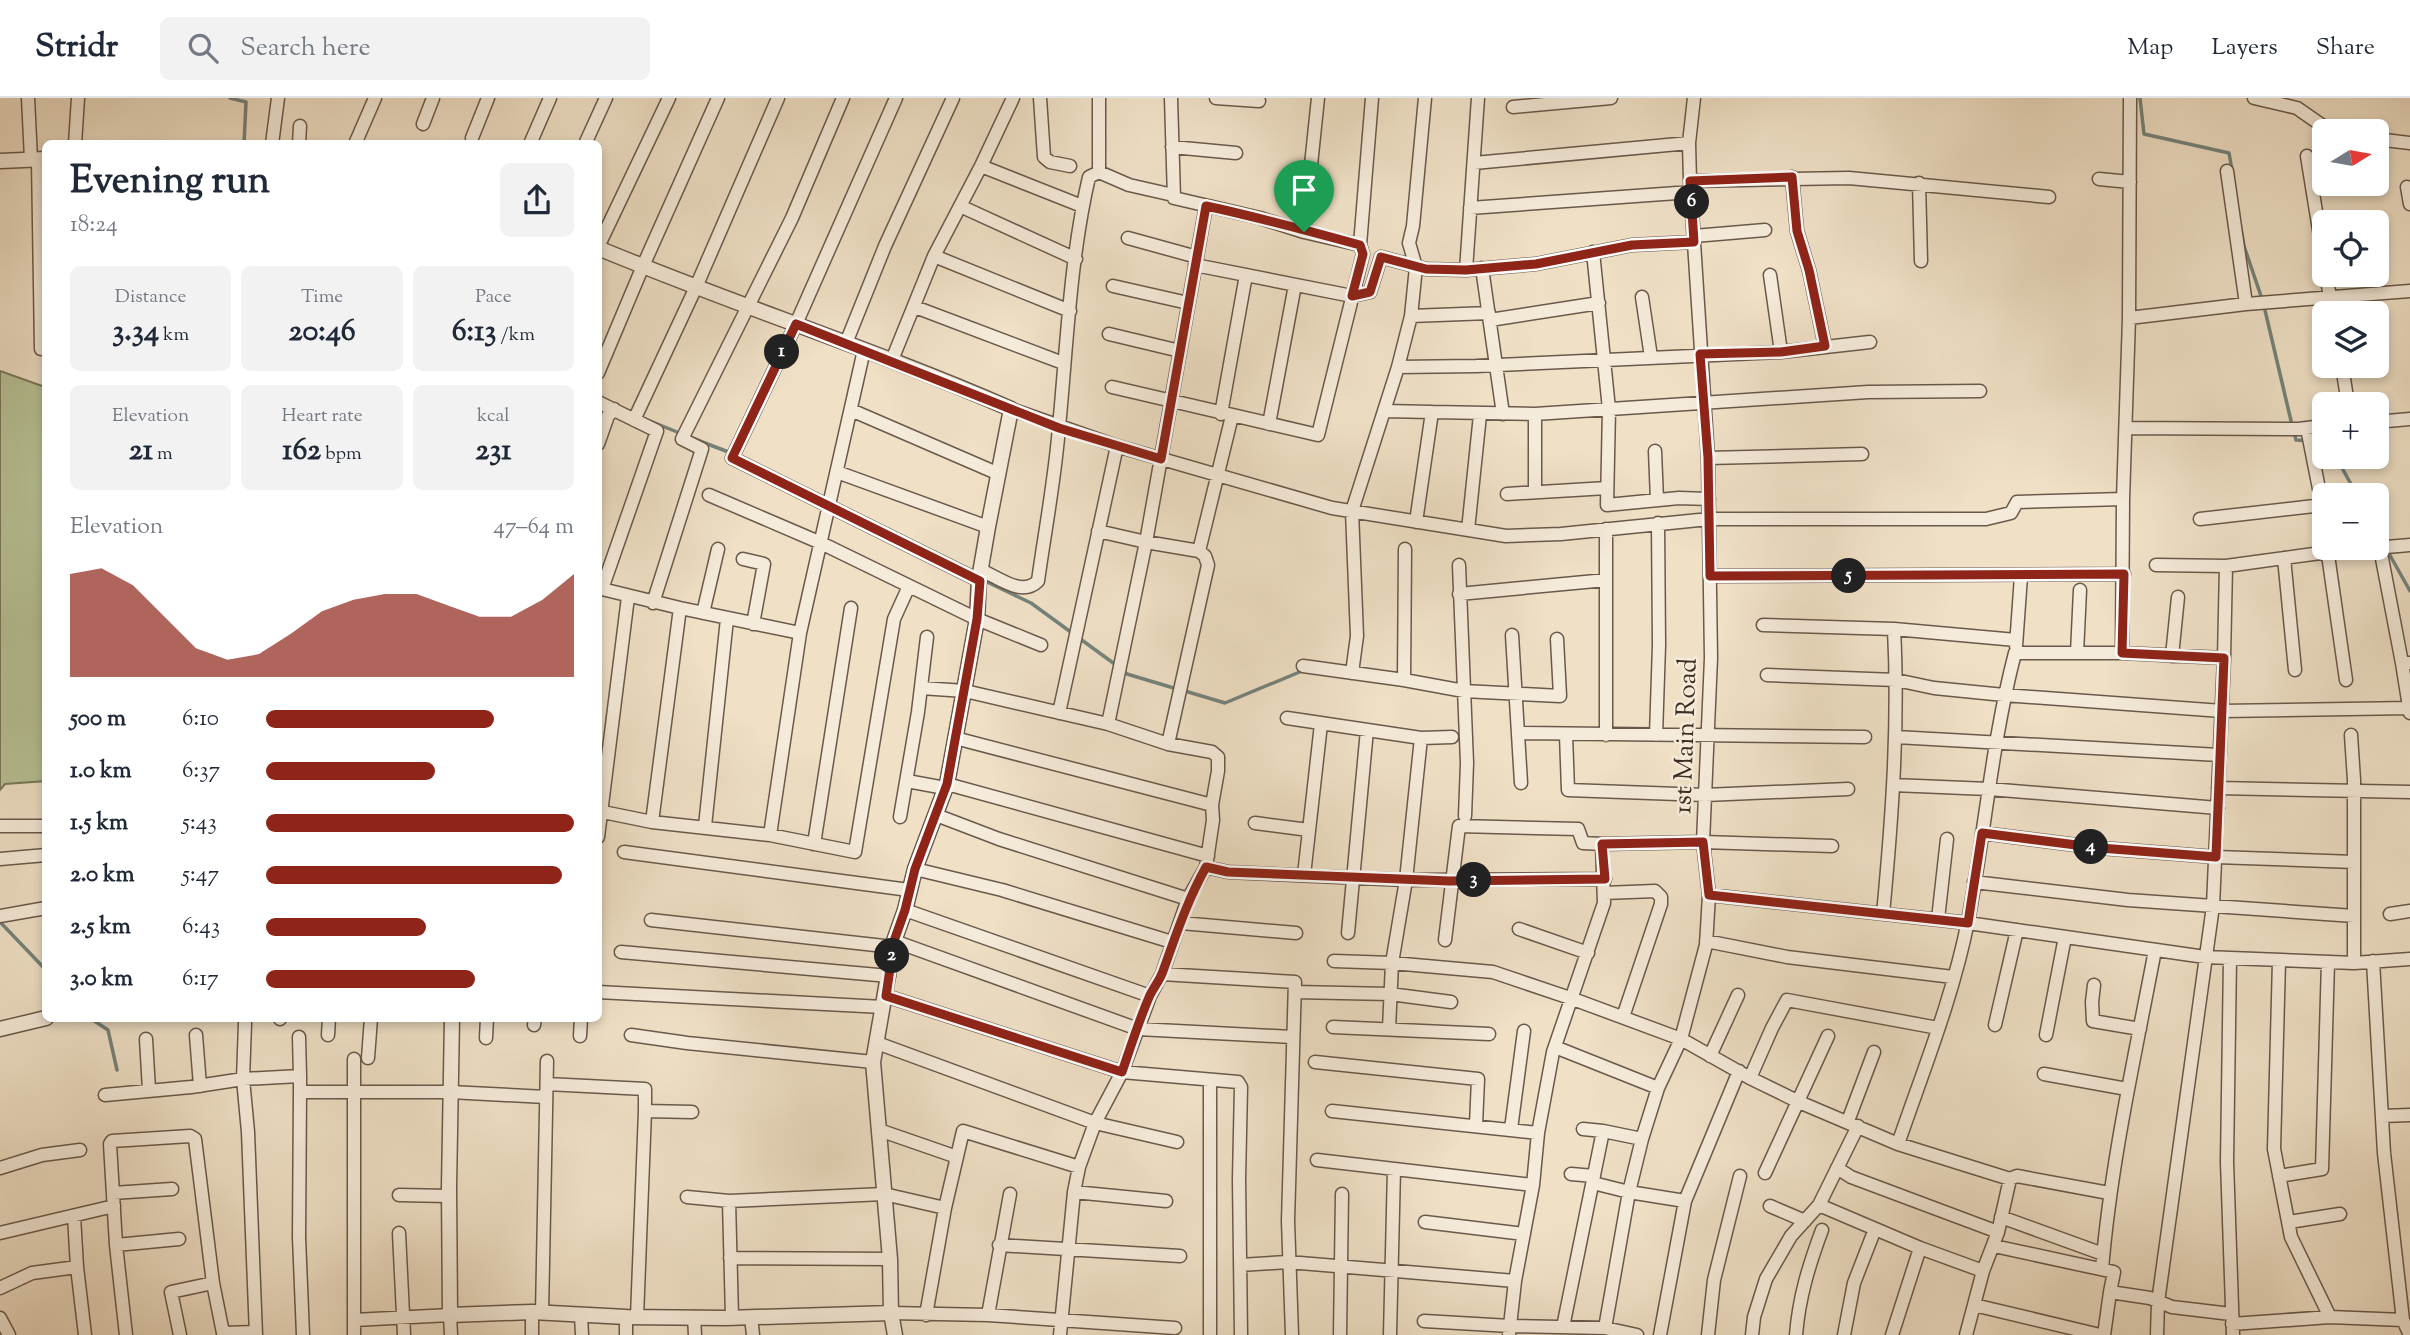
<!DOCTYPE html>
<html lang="en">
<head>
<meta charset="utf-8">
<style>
	body { margin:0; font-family:"Sorts Mill Goudy",serif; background:#f2f2f3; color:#1f2937; height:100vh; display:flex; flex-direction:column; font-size:26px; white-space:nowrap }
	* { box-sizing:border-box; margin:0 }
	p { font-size:23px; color:#747a83 }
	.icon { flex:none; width:38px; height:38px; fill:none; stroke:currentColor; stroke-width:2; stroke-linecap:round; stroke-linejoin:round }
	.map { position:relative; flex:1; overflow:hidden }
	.details { position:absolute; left:42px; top:42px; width:560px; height:882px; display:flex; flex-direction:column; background:#fff; border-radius:10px; box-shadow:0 4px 10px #0003 }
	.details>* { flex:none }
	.needle { width:46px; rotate:79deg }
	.fabs { position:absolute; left:2312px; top:21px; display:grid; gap:14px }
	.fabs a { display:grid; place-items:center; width:77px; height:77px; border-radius:10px; background:#fff; box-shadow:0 4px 10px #0003; font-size:35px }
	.pin { position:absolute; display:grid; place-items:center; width:60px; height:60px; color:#fff; margin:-72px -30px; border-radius:50% 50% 50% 0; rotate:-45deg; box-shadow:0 0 7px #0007 }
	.pin .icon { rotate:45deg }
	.km { position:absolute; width:35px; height:35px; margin:-18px; border-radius:50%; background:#222; color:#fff; font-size:19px; line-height:35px; text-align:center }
	.round { display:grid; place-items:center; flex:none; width:74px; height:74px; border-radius:10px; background:#f2f2f3 }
	.headline { display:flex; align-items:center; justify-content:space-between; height:119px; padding:0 28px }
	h1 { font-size:38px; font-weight:800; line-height:52px }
	.stats { display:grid; grid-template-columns:repeat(3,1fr); gap:10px; height:119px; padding:7px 28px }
	.stats div { display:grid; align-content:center; border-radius:10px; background:#f2f2f3; text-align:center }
	.stats b { font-size:30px; font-weight:800 }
	.stats small { font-size:19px; font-weight:400 }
	.stats p { font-size:19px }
	.chart { height:196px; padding:14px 28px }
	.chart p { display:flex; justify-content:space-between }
	.chart svg { width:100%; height:126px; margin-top:7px; fill:#8f2418; opacity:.7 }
	ul { padding:0 28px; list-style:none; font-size:23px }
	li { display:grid; grid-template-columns:112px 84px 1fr; align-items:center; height:52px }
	li i { height:18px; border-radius:9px; background:#8f2418 }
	header { display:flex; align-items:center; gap:42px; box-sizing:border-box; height:98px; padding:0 35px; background:#fff; border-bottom:2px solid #e0e1e3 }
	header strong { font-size:33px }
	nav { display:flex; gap:38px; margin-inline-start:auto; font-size:24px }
	.search { width:490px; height:63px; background:#f2f2f3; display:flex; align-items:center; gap:18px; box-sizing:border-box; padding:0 24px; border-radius:10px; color:#747a83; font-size:26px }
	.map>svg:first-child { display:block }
</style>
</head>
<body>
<header>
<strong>Stridr</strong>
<div class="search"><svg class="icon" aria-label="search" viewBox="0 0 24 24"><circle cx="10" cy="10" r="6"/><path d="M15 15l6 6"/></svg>Search here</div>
<nav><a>Map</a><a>Layers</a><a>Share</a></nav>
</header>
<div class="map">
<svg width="2410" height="1237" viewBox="0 0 2410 1237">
	<rect width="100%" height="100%" fill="#efe0c6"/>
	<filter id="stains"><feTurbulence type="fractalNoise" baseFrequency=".00286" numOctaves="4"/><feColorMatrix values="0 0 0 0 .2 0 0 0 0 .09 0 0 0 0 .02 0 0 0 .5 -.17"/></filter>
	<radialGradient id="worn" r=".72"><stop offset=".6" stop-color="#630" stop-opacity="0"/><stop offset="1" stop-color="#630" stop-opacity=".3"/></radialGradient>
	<!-- green -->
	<path fill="#b7c397" stroke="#7a785c" stroke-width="2" d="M0 273 45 289 46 683 5 686 0 692Z"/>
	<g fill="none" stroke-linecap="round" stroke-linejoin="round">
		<!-- stream -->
		<path stroke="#75837b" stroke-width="3.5" d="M230 0 246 4 244 46
			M2140 0 2144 36 2229 55 2232 72
			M2241 131 2244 148 2262 201
			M2264 208 2292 327
			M650 323 682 336
			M2294 334 2296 342 2324 344
			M692 340 731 355
			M2336 359 2357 397
			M2376 433 2383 445
			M2387 452 2410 493
			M985 483 1031 505 1116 567
			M1122 572 1127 576 1177 591
			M1185 593 1225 605 1302 573
			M0 824 46 872
			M90 920 108 932 117 972"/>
		<defs>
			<path id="minor" d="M28 0 31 61
				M896 0 796 226 732 360 980 483
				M1040 0 1044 59 1050 64 1070 68
				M1171 0 1174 100 1260 120 1304 134 1360 147 1372 0
				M1216 0 1259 3
				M1425 0 1413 128 1409 145 1416 169 1411 218 1489 215
				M2254 0 2297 10 2330 33
				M1513 9 1611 0
				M423 26 433 0
				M472 40 488 0
				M2376 41 2410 45
				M75 46 78 0
				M272 46 278 0
				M299 46 300 28
				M355 46 375 0
				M530 46 550 0
				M585 46 606 0
				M1172 49 1236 55
				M2307 58 2324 163
				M38 61 41 251
				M1474 65 1689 45
				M981 68 1013 0
				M2227 73 2246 206
				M1099 74V0
				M1792 79 1797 133 1809 172 1825 248
				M2099 81 2130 84
				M1690 83 1849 80 2049 99
				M1919 85 1921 163
				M2407 89 2410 106
				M960 108 1076 161
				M1470 110 1691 94
				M1304 134 1318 0
				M1694 138 1765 132
				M1128 140 1197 159
				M598 149 669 0
				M1593 154 1609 311 1607 407 1679 400 1709 401
				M934 158 1070 213
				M1195 167 1352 198 1370 194 1381 159 1426 171 1466 172 1536 166 1632 147 1694 144
				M1482 170 1503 316
				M1466 172 1478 0
				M1770 177 1781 254
				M2326 177 2333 215
				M1113 188 1188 205
				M1642 199 1651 259
				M915 209 1063 265
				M2129 220 2246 206 2410 193
				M1490 222 1599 205
				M1109 236 1180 253
				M846 245 885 148 953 0
				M892 262 934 158 981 68 1082 108
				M2342 268 2348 306
				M1398 269 1411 218
				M598 275 643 168 718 0
				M1112 289 1318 337 1363 156 1360 147
				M598 304 657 333 602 491 680 510 652 724
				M1011 311 1117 348 1332 410 1506 438 1561 436 1709 421H1986L2011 415 2017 404 2123 401
				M851 312 999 376
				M1384 313 1432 314
				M1221 316 1246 177
				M1535 316V394
				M634 322 696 189 778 0
				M2376 324 2410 321
				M1269 326 1295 187
				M2126 330 2298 331 2324 328
				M2307 330 2324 416
				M598 346 608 318 614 311
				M1655 353 1657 402
				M1708 360 1862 356
				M837 374 988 429
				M1507 396 1607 390
				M709 397 821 445 977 521 1041 547
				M2200 421 2323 407
				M1416 424 1432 314 1535 316 1868 294 1980 293
				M1468 432 1480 317
				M1098 433 1146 444 1199 453
				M2327 450 2346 582
				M2380 450 2402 565
				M2284 460 2295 572
				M743 461 764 466 753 526
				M1459 467 1467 665 1465 718
				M2156 467 2226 468 2328 454 2410 447
				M981 472C999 480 1022 499 1038 483 1045 432 1055 381 1059 329 1067 246 1070 161 1089 79L1099 74 1129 87 1173 97
				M1710 478 2124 476
				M1459 496 1606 482
				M653 505 702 351 682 341 792 120 843 0
				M680 510 800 535
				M703 515 718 451
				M1763 527 1894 531 2016 542
				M1512 537 1521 685
				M2016 548 2021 478
				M2077 555 2080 492
				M2122 555 2123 401 2129 220 2130 0
				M2172 558 2178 499
				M2410 565H2402L2410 615
				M1303 568 1404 582 1464 593 1560 598 1557 541
				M1352 575 1357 538 1352 413 1398 269 1476 268 1781 254 1870 244
				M1767 577 1896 582 1934 590 2004 597 2222 613 2409 610
				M1404 582 1405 451
				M921 590 965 593 1108 626 1168 646 1212 654 1218 659V673L1212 707 1213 722 1206 769 1188 801 1162 876 1150 898 1122 974 1095 1025 1079 1069 1074 1094 1060 1237
				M1059 615 1117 348
				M1287 620 1421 640 1452 639
				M1108 626 1146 444 1206 108
				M1519 635 1865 639
				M1566 637 1568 692 1705 697 1848 691
				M1606 637V431
				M1656 637 1659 547 1658 425
				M2351 637 2354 682V865
				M1896 639 2219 657
				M955 640 1212 707
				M1168 646 1208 467 1205 458 1199 453 1232 318
				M907 683 945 690
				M947 686 1208 758
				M1893 687 1989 691 2218 710
				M2218 690 2410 694
				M598 713 652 724 770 737 855 754 894 521 909 488
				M936 717 999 741 1188 801
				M900 719 918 614 927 539
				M1255 725 1309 732
				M0 728H46
				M705 728 727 521
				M1982 735 2100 750 2216 759 2354 764
				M770 737 800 535 864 252
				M598 739 628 499
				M814 746 851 510
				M624 754 909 792
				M0 761 46 757
				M1206 769 1228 774 1406 782 1605 781
				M915 771 1002 792 1172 844
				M1304 777 1321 626
				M1974 784 2128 802 2354 818
				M1604 795 1655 793 1661 799V806L1623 919
				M1709 797 1968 825 2205 859 2354 865 2410 861
				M905 812 1150 898
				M1883 816C1892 721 1899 626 1894 531
				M2390 816 2410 813
				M0 818 46 810
				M1938 821 1947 741
				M651 822 893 849
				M1181 825 1296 835
				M1519 831 1588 855
				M1348 835 1367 632
				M1445 842 1459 728 1578 731 1583 745 1602 746
				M894 843 1138 931 1292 939
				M1706 843 1787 859 1953 879
				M621 854 889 878
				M2230 860 2227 1064 2233 1237
				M1334 863 1392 865 1493 874 1573 901 1681 941 1750 980 1799 1004 1898 1046 2010 1081 2017 1078 2109 1095
				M2279 863 2274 1051 2291 1139 2330 1219
				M2373 863 2384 1055 2403 1222
				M1162 876 1295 884 1288 1123 1292 1237
				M2094 887 2092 904 2093 923 2140 931
				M598 894 883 909
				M1295 894 1390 896 1451 904
				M886 898 1122 974 1238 984 1241 989 1239 1081 1241 1237
				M280 921V920
				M245 925 243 981 248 1034 256 1237
				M534 927 535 920
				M1995 927 2017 832
				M1333 929 1489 936
				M1389 931 1392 865 1406 782 1421 640
				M196 937 200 988
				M328 937 329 920
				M631 937 687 945 873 964
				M2046 937 2065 839
				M580 938 581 920
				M299 939 300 978
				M486 940 487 920
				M146 941 149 992
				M877 945 1095 1025 1177 1044
				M1555 949 1658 990
				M1710 958 1738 897
				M368 960 371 920
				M354 961V1237
				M1315 964 1478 981 1476 1027
				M2044 976 2127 991
				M1750 980 1772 930 1787 902 1938 930
				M1210 982V1237
				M547 986 645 991V1013L692 1014
				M300 994 299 1139 303 1237
				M105 997 191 989 243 981 300 978V994H450L546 999
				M1332 1013 1538 1035
				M2382 1018 2410 1017
				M1848 1023 1874 954
				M1511 1031 1524 933
				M1583 1031 1603 1033
				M879 1032 957 1059
				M1898 1046C1923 973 1953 899 1968 823 1985 734 1992 643 2015 555H2122L2224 560
				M1317 1062 1533 1087
				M0 1070 42 1057 80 1052
				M1837 1070 1851 1079 1998 1134
				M1765 1075 1828 938
				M1571 1076 1594 1078
				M2279 1078 2322 1071 2328 864
				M1593 1085 1629 1094 1685 1103
				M1074 1094 1166 1103
				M113 1095 172 1091
				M399 1097 449 1098
				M687 1099 729 1103 884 1096 945 1110 963 1033 1079 1069
				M729 1103 732 1219
				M1819 1107 1920 1150 1983 1173
				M1770 1108 1805 1123
				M74 1118 77 1169
				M2001 1119 2103 1156
				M1425 1124 1524 1136
				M2289 1124 2340 1116
				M0 1135 114 1108
				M399 1135 404 1237
				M116 1147 179 1141
				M999 1147 1180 1158
				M1994 1148 2114 1174 2110 1194 2150 1200 2172 1209 2231 1216
				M730 1160 890 1161
				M1240 1167 1288 1164 1515 1183
				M2102 1171C2111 1063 2135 958 2155 852
				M0 1190 32 1175 77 1169 85 1237
				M1974 1207 2100 1237
				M532 1214V1237
				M542 1215 547 963
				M891 1215 988 1217 1175 1230
				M581 1217 582 1237
				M926 1217 945 1110
				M988 1217 1010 1096
				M626 1219V1237
				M637 1219 645 1013
				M694 1219 695 1237
				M751 1219 753 1237
				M0 1220 9 1237
				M354 1222 450 1217 451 1237
				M1424 1223 1510 1228 1605 1230 1637 1237
				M2232 1226 2330 1219 2403 1222 2410 1237
				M1563 1229 1603 1033 1642 1041
				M1605 1230 1629 1094 1642 1041 1658 990 1681 941 1706 847 1709 797 1703 744 1711 560 1708 360 1690 83 1689 45 1694 0
				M126 1237 116 1147 110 1046 112 1043 190 1038 195 1041 213 1185 223 1235 256 1234
				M180 1237 171 1194 213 1185
				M1340 1237 1342 1096
				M1390 1237 1394 1071
				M1509 1237 1515 1183 1533 1087 1538 1035 1553 954 1604 805 1602 746 1703 744 1832 748
				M1660 1237 1685 1103 1739 973
				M1708 1237 1714 1182 1740 1078
				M1752 1237 1754 1219 1766 1181 1791 1138 1819 1107 1858 1028
				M1796 1237C1799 1199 1809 1167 1822 1132
				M1844 1237 1854 1185 1875 1131
				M1892 1237 1920 1150
				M1966 1237 1983 1173 1998 1134 2010 1081
				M2104 1237 2110 1194
				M2157 1237 2158 1204 2213 808 2224 560 2226 468"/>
			<path id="tertiary" d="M0 63 46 61
				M598 150C735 207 876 252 1011 311L988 429 979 481 977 521 947 686 915 771 905 812 894 843 873 964 890 1161 891 1215
				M452 920 449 1089 450 1217 532 1214 626 1219 726 1220 891 1215 895 1237
				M0 931 46 920"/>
		</defs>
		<!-- minor casing -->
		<use href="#minor" stroke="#6a594b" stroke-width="15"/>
		<!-- tertiary casing -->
		<use href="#tertiary" stroke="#6a594b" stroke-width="17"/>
		<!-- minor -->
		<use href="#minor" stroke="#f5ebda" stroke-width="12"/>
		<!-- tertiary -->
		<use href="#tertiary" stroke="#f5ebda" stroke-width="14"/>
	</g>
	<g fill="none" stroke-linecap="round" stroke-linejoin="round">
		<defs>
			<path id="route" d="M1792 79 1797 133 1809 172 1825 248 1781 254 1700 256 1708 360 1710 478 2124 476 2122 555 2224 560 2216 759 2100 750 1982 735 1968 825 1709 797 1703 744 1602 746 1605 781 1449 783 1228 774 1206 769C1187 803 1176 837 1163 873 1160 882 1154 889 1150 897 1139 922 1131 948 1122 974L886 898 894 843 905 812 915 771 947 686 977 521 980 483 732 360 796 226 1059 330 1161 361 1206 108C1258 119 1309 133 1360 147L1363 156 1352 198 1370 194 1381 159 1426 171 1466 172 1536 166 1632 147 1694 144 1690 83Z"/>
		</defs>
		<!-- route casing -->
		<use href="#route" stroke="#fff" stroke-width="14"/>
		<!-- route -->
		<use href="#route" stroke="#8f2418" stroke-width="9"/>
	</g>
	<g text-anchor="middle" stroke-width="5" stroke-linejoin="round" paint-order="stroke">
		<!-- street labels -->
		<g font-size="26" fill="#3d2c22" stroke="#f5ebda">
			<text transform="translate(1684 638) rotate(-88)" y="9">1st Main Road</text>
		</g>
	</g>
	<rect width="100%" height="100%" filter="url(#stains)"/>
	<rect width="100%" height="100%" fill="url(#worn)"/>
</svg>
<div class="fabs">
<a><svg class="needle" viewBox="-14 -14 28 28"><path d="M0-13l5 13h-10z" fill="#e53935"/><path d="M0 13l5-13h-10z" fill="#747a83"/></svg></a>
<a><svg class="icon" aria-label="locate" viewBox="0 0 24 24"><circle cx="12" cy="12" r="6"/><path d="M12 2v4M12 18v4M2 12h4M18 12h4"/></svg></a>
<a><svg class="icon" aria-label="layers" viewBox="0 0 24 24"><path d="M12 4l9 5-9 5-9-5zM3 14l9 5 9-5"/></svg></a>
<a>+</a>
<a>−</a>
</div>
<div class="pin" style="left:1304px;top:134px;background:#1e9e55"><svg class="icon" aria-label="arrive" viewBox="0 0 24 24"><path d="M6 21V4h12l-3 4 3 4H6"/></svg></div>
<b class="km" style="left:782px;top:254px">1</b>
<b class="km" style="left:892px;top:858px">2</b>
<b class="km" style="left:1474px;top:782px">3</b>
<b class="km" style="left:2091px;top:749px">4</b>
<b class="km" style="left:1849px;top:478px">5</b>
<b class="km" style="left:1692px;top:104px">6</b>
<section class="details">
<div class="headline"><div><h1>Evening run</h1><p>18:24</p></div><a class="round"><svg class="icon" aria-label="share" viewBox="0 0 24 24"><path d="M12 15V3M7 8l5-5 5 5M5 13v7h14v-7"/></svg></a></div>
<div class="stats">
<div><p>Distance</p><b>3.34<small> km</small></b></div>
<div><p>Time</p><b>20:46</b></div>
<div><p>Pace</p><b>6:13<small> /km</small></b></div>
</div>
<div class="stats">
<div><p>Elevation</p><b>21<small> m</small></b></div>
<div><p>Heart rate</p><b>162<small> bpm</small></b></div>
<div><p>kcal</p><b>231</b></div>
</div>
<div class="chart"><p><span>Elevation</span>47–64 m</p>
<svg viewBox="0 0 160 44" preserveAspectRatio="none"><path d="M0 44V8L10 6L20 12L30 23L40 34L50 38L60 36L70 29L80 21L90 17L100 15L110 15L120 19L130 23L140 23L150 17L160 8V44z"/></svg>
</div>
<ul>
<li><b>500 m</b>6:10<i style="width:74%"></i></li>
<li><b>1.0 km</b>6:37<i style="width:55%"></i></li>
<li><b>1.5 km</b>5:43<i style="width:100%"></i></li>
<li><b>2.0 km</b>5:47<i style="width:96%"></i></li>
<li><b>2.5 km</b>6:43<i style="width:52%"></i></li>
<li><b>3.0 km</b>6:17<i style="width:68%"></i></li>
</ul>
</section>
</div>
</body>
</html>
